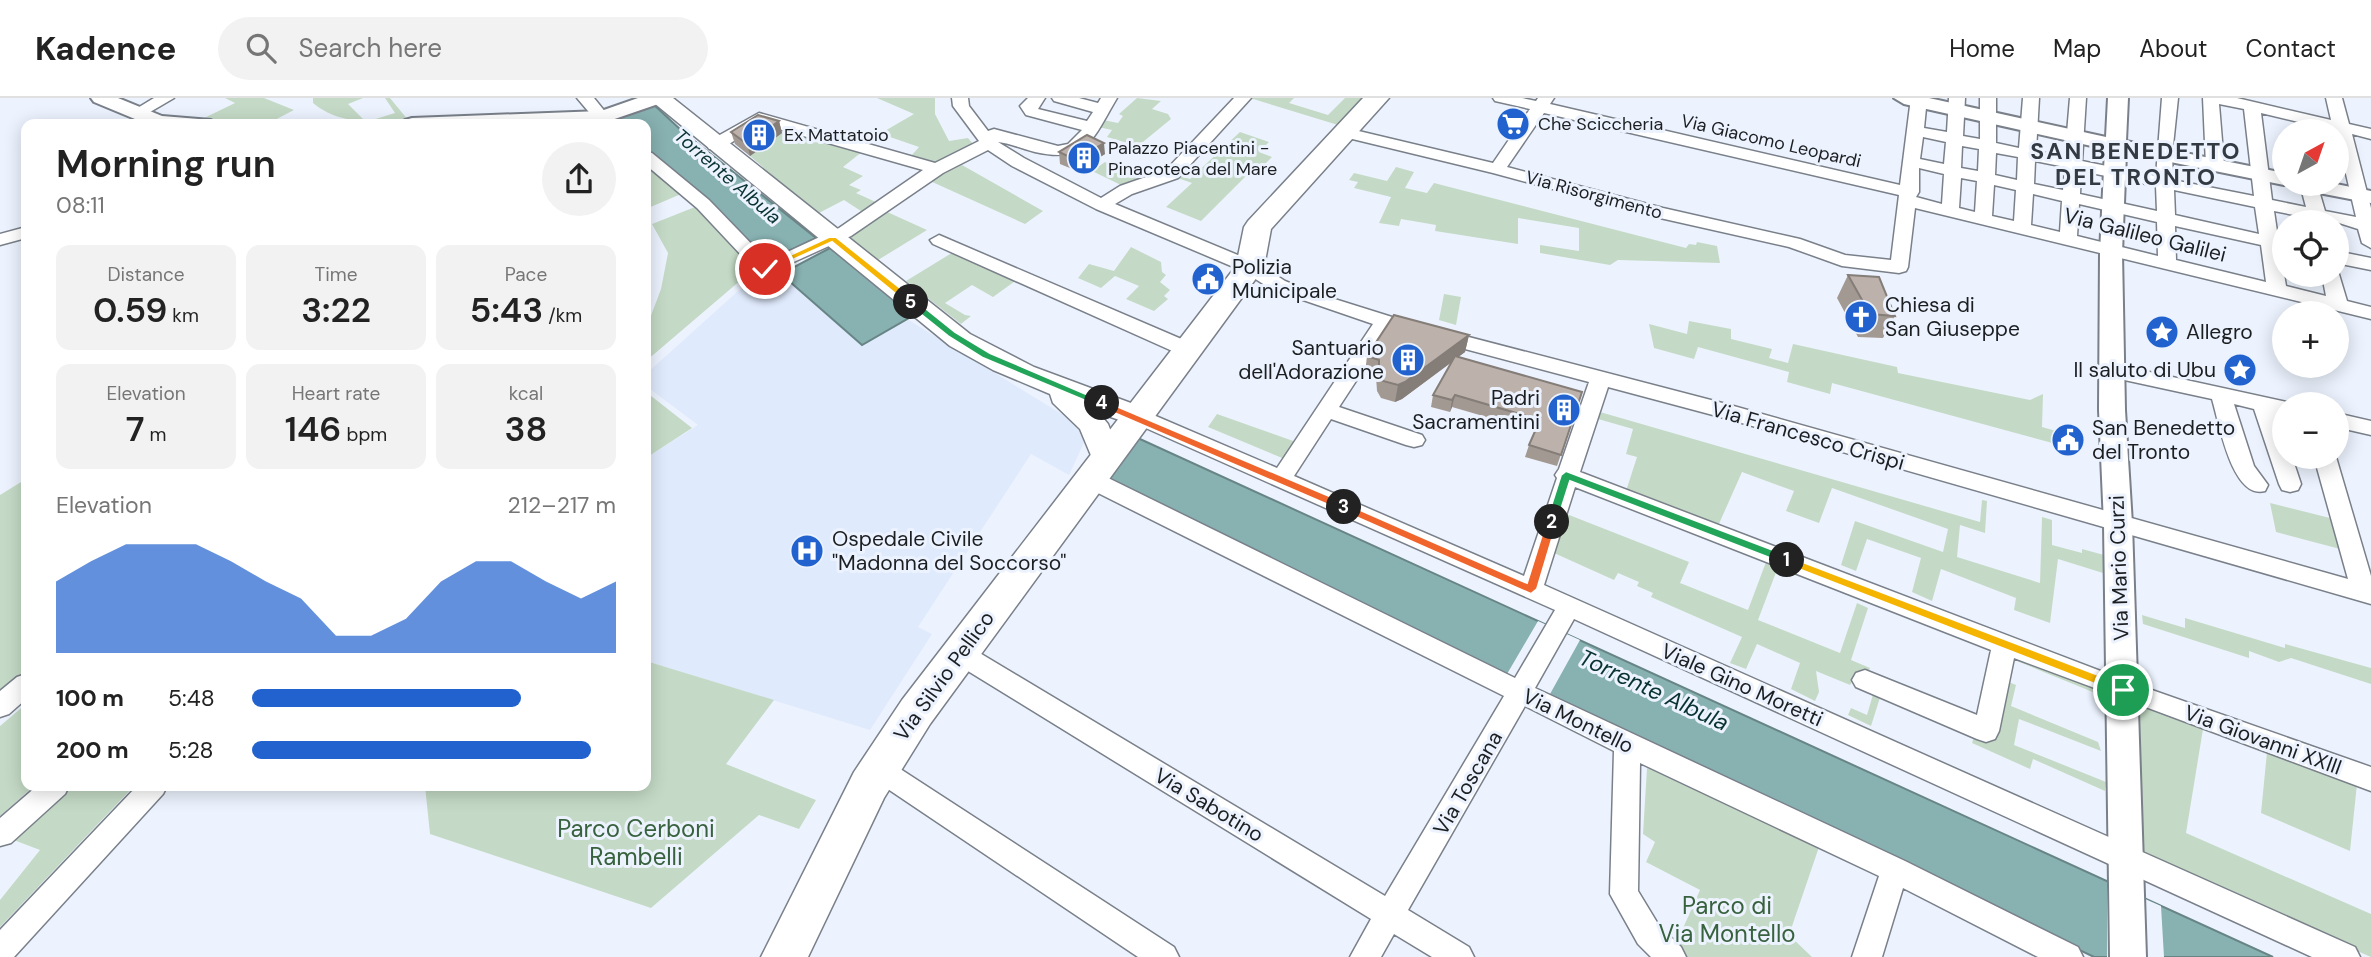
<!DOCTYPE html>
<html lang="en">
<head>
<meta charset="utf-8">
<style>
	body { margin:0; font-family:"DM Sans",sans-serif; background:#f2f2f2; color:#222; height:100vh; display:flex; flex-direction:column; font-size:26px; white-space:nowrap }
	* { box-sizing:border-box; margin:0 }
	p { font-size:23px; color:#767676 }
	.icon { flex:none; width:38px; height:38px; fill:none; stroke:currentColor; stroke-width:2; stroke-linecap:round; stroke-linejoin:round }
	.map { position:relative; flex:1; overflow:hidden }
	.side { position:absolute; left:21px; top:21px; width:630px; height:672px; display:flex; flex-direction:column; background:#fff; border-radius:14px; box-shadow:0 4px 18px #0003 }
	.side>* { flex:none }
	.needle { width:46px; rotate:40deg }
	.controls { position:absolute; left:2272px; top:21px; display:grid; gap:14px }
	.controls a { display:grid; place-items:center; width:77px; height:77px; border-radius:50%; background:#fff; box-shadow:0 4px 18px #0003; font-size:35px }
	.pin { position:absolute; display:grid; place-items:center; width:60px; height:60px; color:#fff; margin:-30px; border:4px solid #fff; border-radius:50%; box-shadow:0 2px 7px #0007 }
	.km { position:absolute; width:35px; height:35px; margin:-18px; border-radius:50%; background:#222; color:#fff; font-size:19px; line-height:35px; text-align:center }
	.round { display:grid; place-items:center; flex:none; width:74px; height:74px; border-radius:37px; background:#f2f2f2 }
	.head { display:flex; align-items:center; justify-content:space-between; height:119px; padding:0 35px }
	h1 { font-size:38px; font-weight:600; line-height:52px }
	.figures { display:grid; grid-template-columns:repeat(3,1fr); gap:10px; height:119px; padding:7px 35px }
	.figures div { display:grid; align-content:center; border-radius:14px; background:#f2f2f2; text-align:center }
	.figures b { font-size:35px; font-weight:600 }
	.figures small { font-size:19px; font-weight:400 }
	.figures p { font-size:19px }
	.chart { height:196px; padding:14px 35px }
	.chart p { display:flex; justify-content:space-between }
	.chart svg { width:100%; height:126px; margin-top:7px; fill:#2162ce; opacity:.7 }
	ul { padding:0 35px; list-style:none; font-size:23px }
	li { display:grid; grid-template-columns:112px 84px 1fr; align-items:center; height:52px }
	li i { height:18px; border-radius:9px; background:#2162ce }
	header { display:flex; align-items:center; gap:42px; box-sizing:border-box; height:98px; padding:0 35px; background:#fff; border-bottom:2px solid #e0e0e0 }
	header strong { font-size:33px }
	nav { display:flex; gap:38px; margin-inline-start:auto; font-size:24px }
	.search { width:490px; height:63px; background:#f2f2f2; display:flex; align-items:center; gap:18px; box-sizing:border-box; padding:0 24px; border-radius:38px; color:#767676; font-size:26px }
	.map>svg:first-child { display:block }
</style>
</head>
<body>
<header>
<strong>Kadence</strong>
<div class="search"><svg class="icon" aria-label="search" viewBox="0 0 24 24"><circle cx="10" cy="10" r="6"/><path d="M15 15l6 6"/></svg>Search here</div>
<nav><a>Home</a><a>Map</a><a>About</a><a>Contact</a></nav>
</header>
<div class="map">
<svg width="2371" height="859" viewBox="0 0 2371 859">
	<rect width="100%" height="100%" fill="#ecf3fe"/>
	<!-- built -->
	<path fill="#dfeafc" d="M773 168 861 247 907 221 1073 323 1087 338 1069 377 1031 356 918 529 932 536 870 632 646 563V360L698 327 646 288V276L738 193Z"/>
	<!-- green -->
	<path fill="#c4dac6" d="M225 0H264L294 12 267 26 198 23 235 5Z
		M313 0H363L348 6 366 24 395 15 385 0H390L408 22C373 23 341 28 313 5Z
		M877 0H935V16L949 43 968 40 973 46 935 65 911 58 919 49 890 39 883 34 914 16Z
		M1137 0 1161 3 1152 11 1168 16 1171 21 1138 48 1107 39 1112 32 1098 29 1103 22 1118 25 1123 18 1119 16Z
		M1250 0H1294L1289 5 1328 17 1345 0H1364L1338 27Z
		M787 31 863 53 843 69 863 78 849 87 861 92 856 95 878 105 864 115 844 102 817 116 750 58Z
		M1240 34 1269 44 1259 54 1272 59 1255 76 1250 74 1201 123 1166 109 1192 85 1172 78 1176 76 1190 81Z
		M1105 64 1136 79 1146 78 1123 88 1092 73Z
		M962 67 1043 113 1025 126 930 83Z
		M1396 69 1414 74 1405 90 1427 95 1434 85 1686 150 1689 146 1696 147 1697 144 1717 148 1720 165 1618 162 1610 167 1540 155V147L1579 153V130L1518 120V146L1435 133 1436 127 1401 121 1399 128 1379 125 1391 99 1354 90 1358 84 1349 82 1354 75 1387 83Z
		M654 72 681 96 646 111V76Z
		M695 109 755 170 646 263V231L661 191 668 155 652 126Z
		M885 113 927 132 878 162 845 140Z
		M1131 149 1161 164 1162 174 1166 177 1160 184 1170 192 1164 198 1168 201 1154 213 1126 201 1139 188 1115 178 1101 190 1078 180 1089 166 1114 173Z
		M955 153 1018 181 993 199 972 187 945 205 965 217 971 218 961 226 906 183Z
		M1444 196 1461 199 1456 227 1439 222Z
		M1689 223 1731 231V241L1772 251 1769 260 1788 265 1793 246 1897 269 1898 275 2030 302 2043 296 2042 329 2056 333V346L1832 285 1830 296 1787 284 1789 274 1698 249 1694 261 1654 250 1649 226 1687 236Z
		M646 294 692 330 646 360Z
		M1600 314 1980 424 1982 402 1987 403 1985 435 1960 427 1957 459 2040 485 2042 419 2052 422V447L2082 455V451L2104 457 2103 475 2058 461 2050 525 2014 512 2016 500 1941 471 1932 503 1912 494 1921 460 1867 441 1856 473 1841 467 1855 423 1943 454 1948 431 1832 390 1819 425 1786 413 1794 393 1742 374 1718 428 1626 393 1637 359 1626 356 1633 331 1598 321Z
		M1217 316 1296 344 1287 362 1208 329Z
		M26 381V575L0 596V397Z
		M2270 405 2334 421 2340 451 2276 434Z
		M1564 415 1689 464 1680 485 1748 512 1766 464 1778 469 1758 522 1840 555 1857 505 1868 510 1851 562 1870 570 1865 582 1883 590 1871 628 1848 617 1851 610 1867 617 1874 593 1852 584 1850 587 1816 573 1819 594 1815 603 1791 591 1800 565 1757 546 1746 571 1730 565 1742 539 1651 499 1653 495 1637 488 1639 484 1618 475 1614 482 1554 455Z
		M2142 517 2185 530V520L2285 550V546L2371 570V586L2291 560 2279 564 2249 553V560L2143 526Z
		M2003 554 2105 593V599L2012 561 2006 583 2016 587 2011 608 2098 644 2101 653 2019 621 2014 647 2106 684 2105 693 2033 661 2030 671 1972 645Z
		M646 563 774 602 726 666 816 702 799 731 759 717 651 810 430 736 425 688H646Z
		M26 606V688H34L0 718V628Z
		M2139 607 2203 631 2186 735 2371 816V859L2144 760Z
		M2267 654 2357 686 2350 753 2261 715Z
		M1647 670 1671 677 1819 749 1789 837 1812 859H1685L1675 848 1700 792 1646 764 1655 744 1643 736Z
		M67 688H134L0 829V802L40 752 11 741Z"/>
	<!-- water -->
	<path fill="#88b1b1" stroke="#688586" stroke-width="2" d="M652 5 682 33 816 140 770 162 646 52V26H618L610 19Z
		M830 150 914 217 862 247 781 176Z
		M1129 336 2273 859H2094L1096 380Z"/>
	<!-- pier -->
	<path fill="#ecf3fe" d="M1538 523 1580 542 1550 596 1507 576Z
		M2107 784 2161 808 2164 859H2107Z"/>
	<g fill="none" stroke-linecap="round" stroke-linejoin="round">
		<defs>
			<path id="minor" d="M154 0H174L145 17H133L131 14Z
				M577 0H594L615 26H599Z
				M952 0H968L969 8 988 33 994 31 1058 48 1068 46 1082 32 1026 17 1020 8 1028 0H1045L1038 11 1087 23 1093 14 1054 3 1052 0H1079L1098 5 1101 0H1117C1093 40 1088 66 1035 54 1023 51 1009 45 998 44L1024 60 1101 100 1120 88 1166 72 1234 0H1251L1178 80 1132 96 1115 106 1257 165 1285 183 1309 193 1392 219 1730 307 2348 481 2314 359H2336L2371 478V506L1728 321 1608 289 1580 374 2132 585 2371 669V693L2014 560 1999 633 1995 641 1986 644 1977 641 1856 589 1852 582 1856 575 1865 572 1977 617 1991 552 1575 389 1544 487 2355 849 2360 859H2312L1574 521 1535 590 1905 763 2078 849 2083 859H2038L1903 790 1882 859H1852L1879 778 1640 665 1638 793 1658 826 1681 849 1686 859H1651L1638 846 1610 796 1614 653 1525 608 1408 812 1469 849 1474 859H1432L1394 836 1381 859H1350L1371 821 950 562 947 555 950 548 959 545 968 548 1385 798 1504 598 1082 387 1079 381 1082 375 1090 373 1098 375 1515 580 1555 512 1130 323 1127 318 1130 313 1137 311 1144 313 1277 370 1373 226 1271 191 1243 173 1096 111 1012 68 988 52 943 75 851 138 765 177 758 175 697 110 646 67V54L652 55 709 102 768 163 839 130 923 72 761 26 721 51H709L707 47 709 43 759 15 935 65 979 43 953 8ZM1390 231 1589 284 1559 371 1555 377 1557 380 1524 478 1294 378 1331 321 1406 347 1414 349 1422 347 1425 342 1422 337 1339 309Z
				M1493 0H1522L1536 3 1538 0H1554L1550 6 1900 87 1911 0H1927L1924 30 1947 34 1949 0H1965L1963 38 1980 41V0H1996V45L2019 50 2023 0H2039L2036 53 2065 59 2070 0H2086L2082 63 2156 78 2162 0H2178L2172 57 2173 82 2254 98 2244 11 2219 6 2224 67 2221 71H2209L2206 67 2203 0H2237L2331 22 2326 0H2342L2349 26 2371 31V41L2352 36 2371 110V150L2362 145 2358 131 2336 124H2310L2309 120 2274 113 2278 140 2284 141V152H2280L2286 188 2326 198 2322 177H2336L2338 173 2347 203 2371 209V221L1915 110 1908 169 1906 173 1899 175 1842 168 1789 149 1660 120 1493 75 1340 38 1338 35 1346 30 1493 65 1530 11 1495 3ZM1544 15 1899 97 1891 162 1845 157 1800 141 1663 110 1507 69ZM2261 15 2336 33 2356 119 2325 113 2317 86H2300L2306 109 2272 102ZM1923 39 1946 44 1944 66 1920 61ZM1962 48 1979 51 1978 73 1961 70ZM1996 55 2018 59 2017 82 1995 77ZM2035 63 2065 69 2063 92 2034 86ZM1919 70 1944 76 1942 106 1916 99 1919 94ZM2081 73 2156 88 2157 113 2080 96ZM1961 80 1977 83 1975 114 1959 110ZM1994 87 2016 92 2014 123 1992 118ZM2174 92 2255 109 2259 136 2175 117ZM2033 96 2062 103 2060 134 2031 127ZM2079 106 2157 124 2158 158 2077 138ZM2175 128 2261 147 2266 184 2176 162Z
				M26 129V140L0 147V136Z
				M939 137 1193 246 1196 251 1193 256H1179L933 146 930 142Z
				M2336 153 2371 160V172L2336 165Z
				M2113 266 2291 305 2284 306V317L2277 316 2284 336V359H2292L2301 386 2298 392 2290 394 2282 392 2279 386 2254 311 2234 306 2254 368 2268 387 2265 393C2232 402 2219 324 2212 301L2106 278 2103 273 2106 268Z
				M2336 315 2371 323V337L2336 329Z
				M26 576V601L9 616 0 619V593L17 579Z
				M879 659 888 663 1174 849 1179 859H1138L870 679 866 671 870 663Z
				M37 688H69L65 696 11 745 0 748V720Z
				M137 688H167L163 696 14 859H0V832Z"/>
			<path id="tertiary" d="M91 0H118L162 18 211 22 214 26H147L94 4Z
				M638 0H667L664 4 603 25 402 26 405 22 412 20 601 13Z
				M1894 0H1929L2106 39 2108 0H2128L2126 43 2284 75V86H2290L2284 87 2126 55 2122 155 2125 312 2132 426 2146 859H2110L2104 426 2099 312 2100 155 2105 51 1904 6Z
				M2295 86H2336L2371 93V105L2298 91Z"/>
			<path id="secondary" d="M648 0H673L970 236 1034 269 1147 311 1152 318 1147 325 1137 328 1099 315 1108 326 1121 360 1117 367 1106 371 1095 367 1080 331 1053 305 1050 296 993 272 950 248Z"/>
			<path id="primary" d="M1363 0H1389L1271 131 1264 169 1260 175 930 626 884 700 808 859H761L854 674 902 602 1236 168 1244 129 1248 123Z"/>
		</defs>
		<!-- minor casing -->
		<use href="#minor" stroke="#7a808a" stroke-width="3"/>
		<!-- tertiary casing -->
		<use href="#tertiary" stroke="#7a808a" stroke-width="4"/>
		<!-- secondary casing -->
		<use href="#secondary" stroke="#7a808a" stroke-width="3"/>
		<!-- primary casing -->
		<use href="#primary" stroke="#7a808a" stroke-width="3"/>
		<!-- minor -->
		<use href="#minor" fill="#fff" fill-rule="evenodd"/>
		<!-- tertiary -->
		<use href="#tertiary" fill="#fff" fill-rule="evenodd"/>
		<!-- secondary -->
		<use href="#secondary" fill="#fff" fill-rule="evenodd"/>
		<!-- primary -->
		<use href="#primary" fill="#fff" fill-rule="evenodd"/>
	</g>
	<!-- wall -->
	<path fill="#a39993" d="M779 23 782 35 750 58 735 46 731 34Z
		M1059 54 1105 56 1077 73 1060 66Z
		M1848 177 1895 218 1883 240 1858 239 1837 200Z
		M1469 237 1465 254 1458 259 1582 294 1557 368 1525 359 1529 347 1535 333 1452 309 1450 314 1431 309 1433 297 1452 264 1402 301 1395 304 1381 300 1377 293 1376 279 1365 275 1367 258Z"/>
	<!-- shaded-wall -->
	<path fill="#847d78" d="M779 23 782 35 750 58 747 46Z
		M1104 45 1105 56 1077 73 1076 62Z
		M1469 237 1465 254 1402 301 1395 304 1398 287Z
		M1455 297 1452 309 1450 314 1452 302Z"/>
	<!-- building -->
	<path fill="#bdb2ab" stroke="#847d78" stroke-width="2" d="M758 17 779 23 747 46 731 34Z
		M1087 37 1104 45 1076 62 1059 54Z
		M1848 177 1879 179 1895 218 1870 216Z
		M1394 217 1469 237 1405 284 1398 287 1383 283 1379 276V262L1367 258Z
		M1455 258 1582 294 1561 357 1529 347 1540 322 1455 297 1452 302 1433 297Z"/>
	<!-- split-1 -->
	<path fill="#f5b400" stroke="#fff" stroke-width="2" d="M1787 458 2127 588 2129 592 2123 597 2118 595 1783 465 1781 462Z"/>
	<!-- split-2 -->
	<path fill="#22a559" stroke="#fff" stroke-width="2" d="M1566 373 1791 459 1793 462 1787 467 1783 465 1570 383 1557 424 1552 428 1548 427 1546 424 1561 377Z"/>
	<!-- split-3 -->
	<path fill="#f0652b" stroke="#fff" stroke-width="2" d="M1344 405 1527 485 1546 424 1552 420 1557 424 1537 491 1531 496 1340 412 1338 409Z"/>
	<!-- split-4 -->
	<path fill="#f0652b" stroke="#fff" stroke-width="2" d="M1102 302 1348 406 1349 409 1344 413 1340 412 1098 308 1096 305Z"/>
	<!-- split-5 -->
	<path fill="#22a559" stroke="#fff" stroke-width="2" d="M908 201H914L955 234 990 255 1107 305 1098 308 983 260 948 238 908 206Z"/>
	<!-- split-6 -->
	<path fill="#f5b400" stroke="#fff" stroke-width="2" d="M829 139H836L914 201V206H908L832 144 768 173 760 171Z"/>
	<!-- icons -->
	<defs>
		<symbol id="supermarket-disc" viewBox="-11 -11 22 22"><circle r="9.5" fill="#2162ce" stroke="#ecf3fe"/><path d="M-6-5.5h2.5l.6 2H6L4.5 2H-2.5L-4.4-4H-6ZM-1.5 3.2a1.3 1.3 0 1 0 .1 0ZM3 3.2a1.3 1.3 0 1 0 .1 0Z" fill="#fff"/></symbol>
		<symbol id="building-disc" viewBox="-11 -11 22 22"><circle r="9.5" fill="#2162ce" stroke="#ecf3fe"/><path d="M-4-6H4V6H1V3H-1V6H-4ZM-2.5-4.3h1.7v1.8h-1.7ZM.8-4.3h1.7v1.8H.8ZM-2.5-1h1.7V.8h-1.7ZM.8-1h1.7V.8H.8Z" fill="#fff"/></symbol>
		<symbol id="civic-disc" viewBox="-11 -11 22 22"><circle r="9.5" fill="#2162ce" stroke="#ecf3fe"/><path d="M-.6-6.5H3V-4.5H.6V-3L4-1V1h2V6H-6V1h2V-1L-.6-3ZM-1.2 2.5V6h2.4V2.5Z" fill="#fff"/></symbol>
		<symbol id="church-disc" viewBox="-11 -11 22 22"><circle r="9.5" fill="#2162ce" stroke="#ecf3fe"/><path d="M-1.2-6h2.4v3.5h3.3v2.4h-3.3V6h-2.4V-.1h-3.3v-2.4h3.3Z" fill="#fff"/></symbol>
		<symbol id="sight-disc" viewBox="-11 -11 22 22"><circle r="9.5" fill="#2162ce" stroke="#ecf3fe"/><path d="M0-6L1.8-2.2L6-1.7L2.9 1.2L3.7 5.4L0 3.3L-3.7 5.4L-2.9 1.2L-6-1.7L-1.8-2.2Z" fill="#fff"/></symbol>
		<symbol id="hospital-disc" viewBox="-11 -11 22 22"><circle r="9.5" fill="#2162ce" stroke="#ecf3fe"/><path d="M-5-5h3v3.5h4V-5h3V5h-3V1.5h-4V5h-3Z" fill="#fff"/></symbol>
	</defs>
	<g fill-rule="evenodd">
		<use href="#supermarket-disc" x="1494" y="7" width="38" height="38"/>
		<use href="#building-disc" x="740" y="18" width="38" height="38"/>
		<use href="#building-disc" x="1065" y="41" width="38" height="38"/>
		<use href="#civic-disc" x="1189" y="162" width="38" height="38"/>
		<use href="#church-disc" x="1842" y="200" width="38" height="38"/>
		<use href="#sight-disc" x="2143" y="215" width="38" height="38"/>
		<use href="#building-disc" x="1389" y="243" width="38" height="38"/>
		<use href="#sight-disc" x="2221" y="253" width="38" height="38"/>
		<use href="#building-disc" x="1545" y="293" width="38" height="38"/>
		<use href="#civic-disc" x="2049" y="323" width="38" height="38"/>
		<use href="#hospital-disc" x="788" y="434" width="38" height="38"/>
	</g>
	<g text-anchor="middle" stroke-width="6" stroke-linejoin="round" paint-order="stroke">
		<!-- far-poi labels -->
		<g font-size="18" fill="#1c1f22" stroke="#ecf3fe" text-anchor="start">
			<text x="1538" y="32">Che Sciccheria</text>
			<text x="784" y="43">Ex Mattatoio</text>
			<text x="1108" y="56">Palazzo Piacentini -<tspan x="1108" dy="21">Pinacoteca del Mare</tspan></text>
		</g>
		<!-- far-street labels -->
		<g font-size="18" fill="#1c1f22" stroke="#ecf3fe">
			<text transform="translate(1771 43) rotate(13)" y="6">Via Giacomo Leopardi</text>
			<text transform="translate(1594 97) rotate(15)" y="6">Via Risorgimento</text>
		</g>
		<!-- far-water labels -->
		<g font-size="19" font-style="italic" fill="#093333" stroke="#ecf3fe">
			<text transform="translate(728 78) rotate(41)" y="7">Torrente Albula</text>
		</g>
		<!-- street labels -->
		<g font-size="21" fill="#1c1f22" stroke="#ecf3fe">
			<text transform="translate(2145 137) rotate(14)" y="7">Via Galileo Galilei</text>
			<text transform="translate(1808 338) rotate(16)" y="7">Via Francesco Crispi</text>
			<text transform="translate(2119 470) rotate(-92)" y="7">Via Mario Curzi</text>
			<text transform="translate(944 578) rotate(-54)" y="7">Via Silvio Pellico</text>
			<text transform="translate(1742 587) rotate(24)" y="7">Viale Gino Moretti</text>
			<text transform="translate(1578 623) rotate(26)" y="7">Via Montello</text>
			<text transform="translate(2263 642) rotate(20)" y="7">Via Giovanni XXIII</text>
			<text transform="translate(1468 685) rotate(-60)" y="7">Via Toscana</text>
			<text transform="translate(1209 707) rotate(31)" y="7">Via Sabotino</text>
		</g>
		<!-- poi labels -->
		<g font-size="21" fill="#1c1f22" stroke="#ecf3fe" text-anchor="start">
			<text x="1232" y="176">Polizia<tspan x="1232" dy="24">Municipale</tspan></text>
			<text x="1885" y="214">Chiesa di<tspan x="1885" dy="24">San Giuseppe</tspan></text>
			<text x="2186" y="241">Allegro</text>
			<text x="1384" y="257" text-anchor="end">Santuario<tspan x="1384" dy="24">dell'Adorazione</tspan></text>
			<text x="2216" y="279" text-anchor="end">Il saluto di Ubu</text>
			<text x="1540" y="307" text-anchor="end">Padri<tspan x="1540" dy="24">Sacramentini</tspan></text>
			<text x="2092" y="337">San Benedetto<tspan x="2092" dy="24">del Tronto</tspan></text>
			<text x="832" y="448">Ospedale Civile<tspan x="832" dy="24">"Madonna del Soccorso"</tspan></text>
		</g>
		<!-- far-district labels -->
		<g font-size="23" font-weight="bold" letter-spacing="2" fill="#343a42" stroke="#ecf3fe">
			<text x="2136" y="61">SAN BENEDETTO<tspan x="2136" dy="26">DEL TRONTO</tspan></text>
		</g>
		<!-- water labels -->
		<g font-size="23" font-style="italic" fill="#093333" stroke="#ecf3fe">
			<text transform="translate(1654 592) rotate(25)" y="8">Torrente Albula</text>
		</g>
		<!-- near-park labels -->
		<g font-size="24" fill="#38623e" stroke="#ecf3fe">
			<text x="636" y="739">Parco Cerboni<tspan x="636" dy="28">Rambelli</tspan></text>
			<text x="1727" y="816">Parco di<tspan x="1727" dy="28">Via Montello</tspan></text>
		</g>
	</g>
</svg>
<div class="controls">
<a><svg class="needle" viewBox="-14 -14 28 28"><path d="M0-13l5 13h-10z" fill="#e53935"/><path d="M0 13l5-13h-10z" fill="#767676"/></svg></a>
<a><svg class="icon" aria-label="locate" viewBox="0 0 24 24"><circle cx="12" cy="12" r="6"/><path d="M12 2v4M12 18v4M2 12h4M18 12h4"/></svg></a>
<a>+</a>
<a>−</a>
</div>
<div class="pin" style="left:2123px;top:592px;background:#1e9e55"><svg class="icon" aria-label="arrive" viewBox="0 0 24 24"><path d="M6 21V4h12l-3 4 3 4H6"/></svg></div>
<div class="pin" style="left:765px;top:171px;background:#d93025"><svg class="icon" aria-label="check" viewBox="0 0 24 24"><path d="M5 12l5 5 9-10"/></svg></div>
<b class="km" style="left:1787px;top:462px">1</b>
<b class="km" style="left:1552px;top:424px">2</b>
<b class="km" style="left:1344px;top:409px">3</b>
<b class="km" style="left:1102px;top:305px">4</b>
<b class="km" style="left:911px;top:204px">5</b>
<section class="side">
<div class="head"><div><h1>Morning run</h1><p>08:11</p></div><a class="round"><svg class="icon" aria-label="share" viewBox="0 0 24 24"><path d="M12 15V3M7 8l5-5 5 5M5 13v7h14v-7"/></svg></a></div>
<div class="figures">
<div><p>Distance</p><b>0.59<small> km</small></b></div>
<div><p>Time</p><b>3:22</b></div>
<div><p>Pace</p><b>5:43<small> /km</small></b></div>
</div>
<div class="figures">
<div><p>Elevation</p><b>7<small> m</small></b></div>
<div><p>Heart rate</p><b>146<small> bpm</small></b></div>
<div><p>kcal</p><b>38</b></div>
</div>
<div class="chart"><p><span>Elevation</span>212–217 m</p>
<svg viewBox="0 0 160 44" preserveAspectRatio="none"><path d="M0 44V19L10 12L20 6L30 6L40 6L50 12L60 19L70 25L80 38L90 38L100 32L110 19L120 12L130 12L140 19L150 25L160 19V44z"/></svg>
</div>
<ul>
<li><b>100 m</b>5:48<i style="width:74%"></i></li>
<li><b>200 m</b>5:28<i style="width:93%"></i></li>
</ul>
</section>
</div>
</body>
</html>
